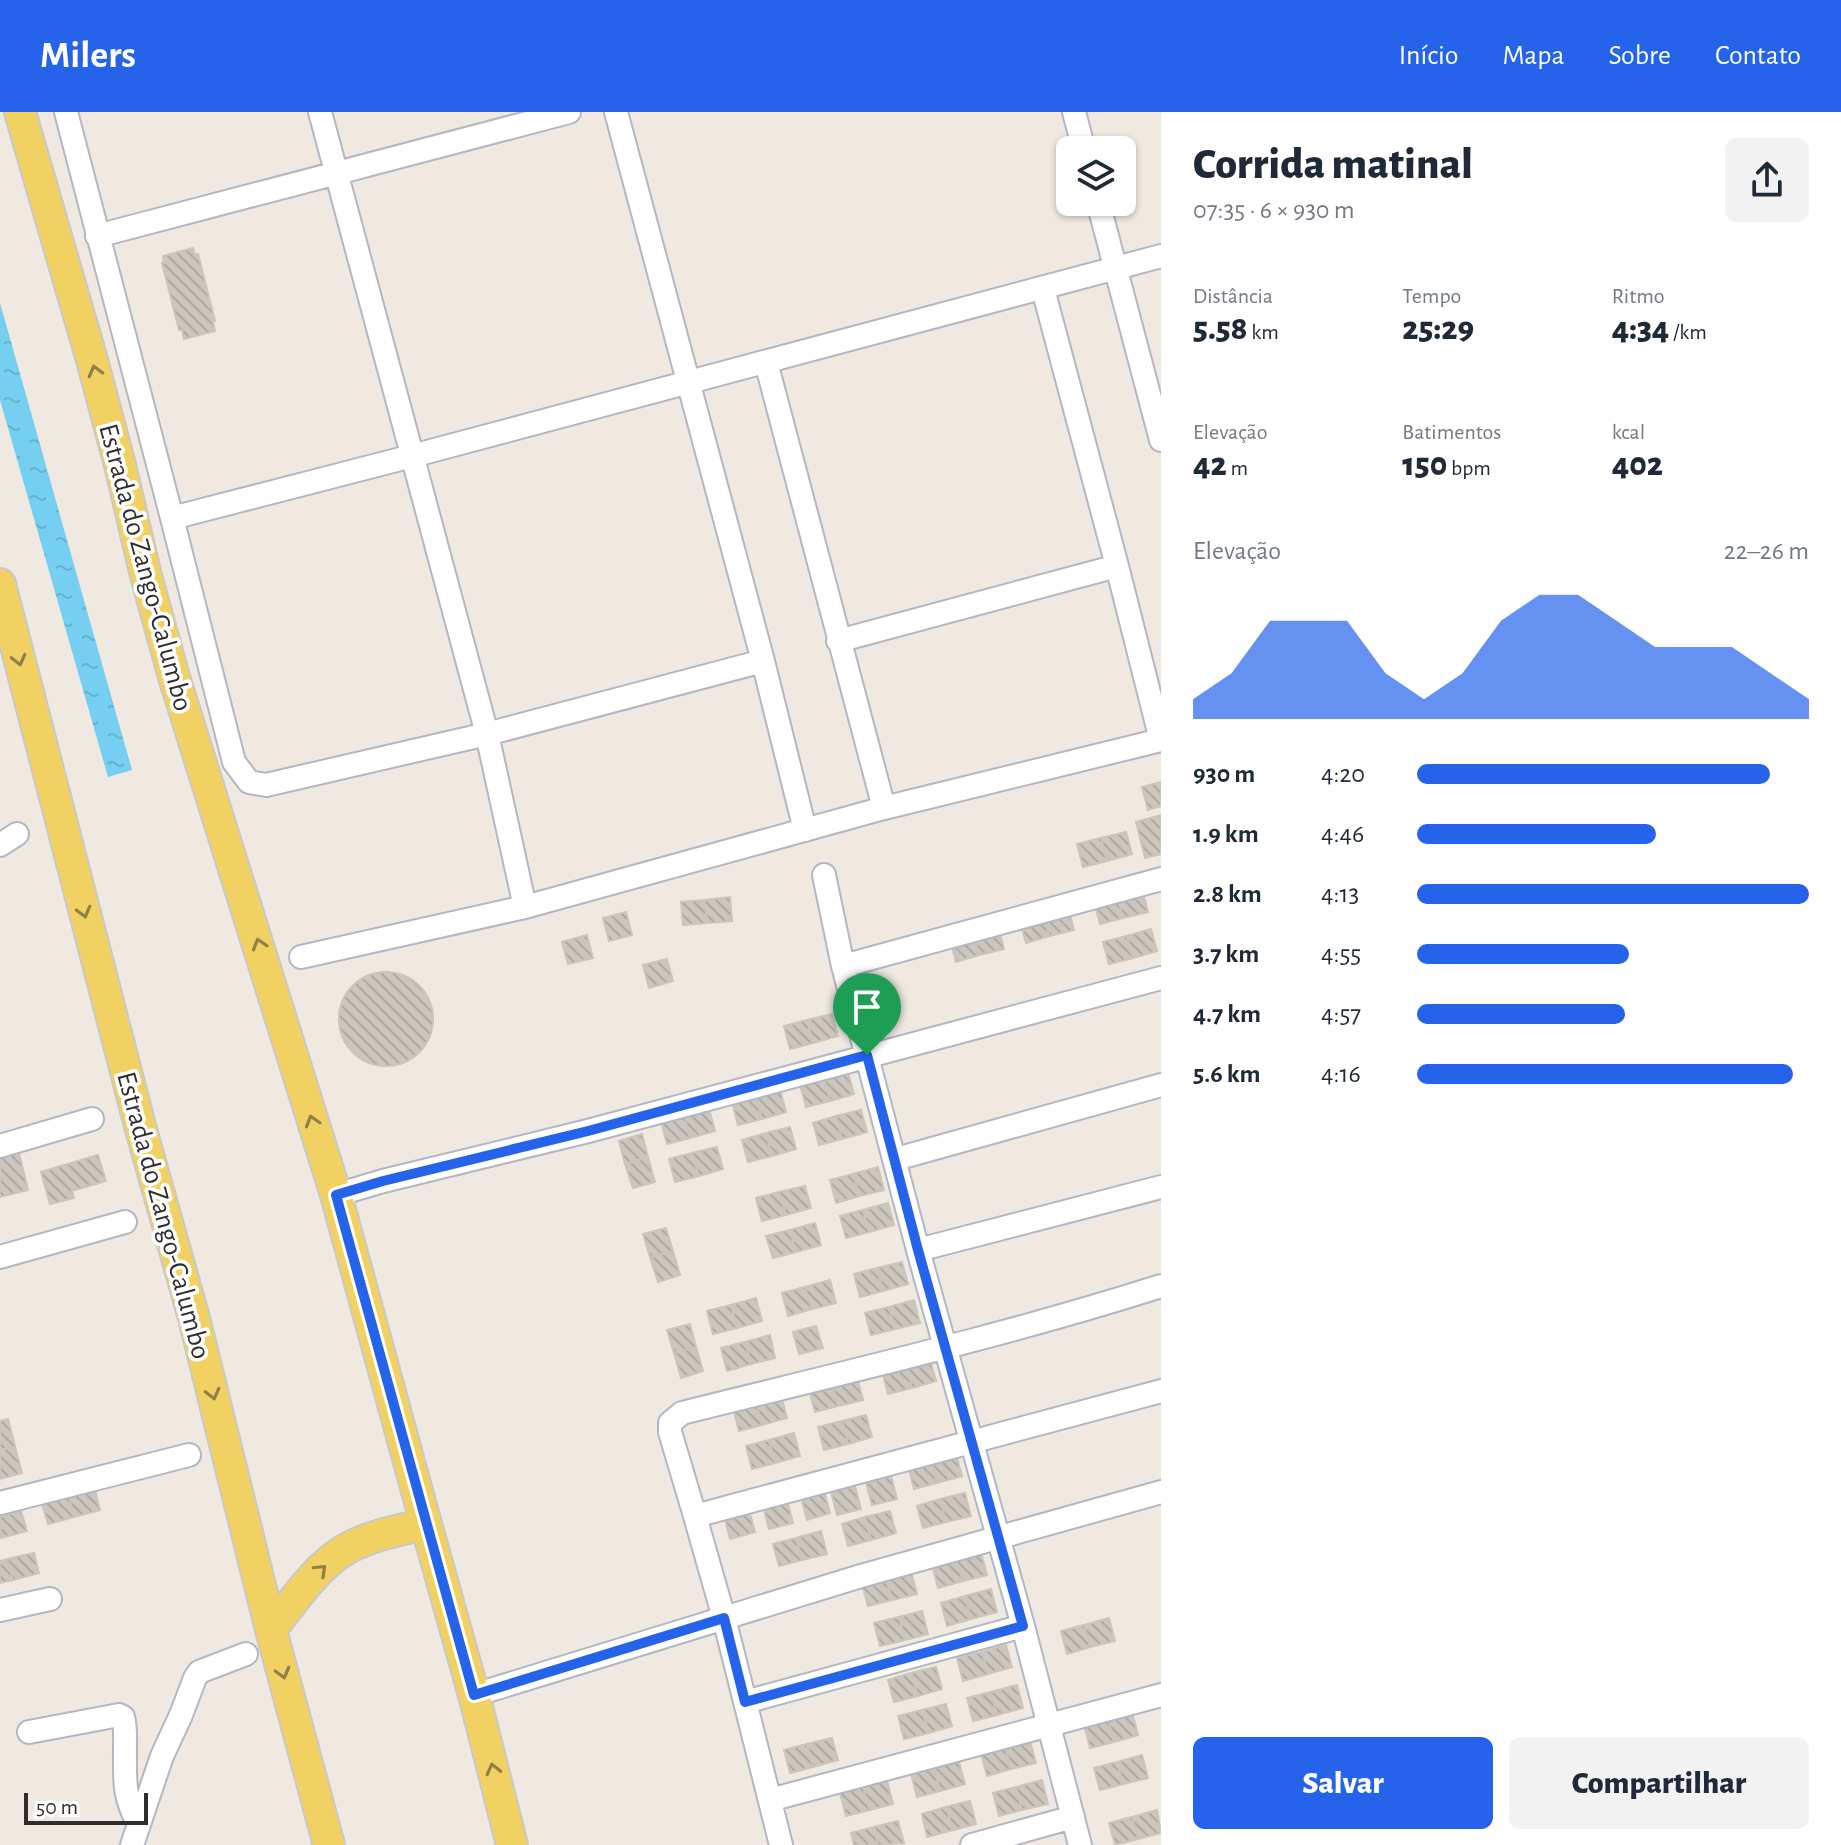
<!DOCTYPE html>
<html lang="pt">
<head>
<meta charset="utf-8">
<style>
	body { margin:0; font-family:"Alegreya Sans",sans-serif; background:#f2f2f3; color:#1f2937; height:100vh; display:flex; flex-direction:column; font-size:30px; white-space:nowrap }
	* { box-sizing:border-box; margin:0 }
	p { font-size:26px; color:#747a83 }
	.icon { flex:none; width:44px; height:44px; fill:none; stroke:currentColor; stroke-width:2; stroke-linecap:round; stroke-linejoin:round }
	.map { position:relative; flex:1; overflow:hidden }
	.details { display:flex; flex-direction:column; background:#fff; width:680px }
	.details>* { flex:none }
	.buttons { position:absolute; left:1056px; top:24px; display:grid; gap:16px }
	.buttons a { display:grid; place-items:center; width:80px; height:80px; border-radius:12px; background:#fff; box-shadow:0 2px 6px #0004; font-size:40px }
	.scale { position:absolute; left:24px; bottom:20px; width:124px; box-sizing:border-box; padding-left:8px; border:4px solid #2e2e2e; border-top:0; font-size:22px; line-height:28px; white-space:nowrap; color:#2e2e2e; -webkit-text-stroke:6px #fff; paint-order:stroke }
	.pin { position:absolute; display:grid; place-items:center; width:68px; height:68px; color:#fff; margin:-82px -34px; border-radius:50% 50% 50% 0; rotate:-45deg; box-shadow:0 0 8px #0007 }
	.pin .icon { rotate:45deg }
	.round { display:grid; place-items:center; flex:none; width:84px; height:84px; border-radius:12px; background:#f2f2f3 }
	.summary { display:flex; align-items:center; justify-content:space-between; height:136px; padding:0 32px }
	h1 { font-size:44px; font-weight:800; line-height:60px }
	.metrics { display:grid; grid-template-columns:repeat(3,1fr); gap:12px; height:136px; padding:8px 32px }
	.metrics div { display:grid; align-content:center }
	.metrics b { font-size:34px; font-weight:800 }
	.metrics small { font-size:22px; font-weight:400 }
	.metrics p { font-size:22px }
	.chart { height:224px; padding:16px 32px }
	.chart p { display:flex; justify-content:space-between }
	.chart svg { width:100%; height:144px; margin-top:8px; fill:#2563eb; opacity:.7 }
	.button { display:flex; gap:16px; margin-top:auto; padding:16px 32px }
	.button a { flex:1; height:92px; border-radius:12px; background:#2563eb; color:#fff; font-size:32px; font-weight:800; line-height:92px; text-align:center }
	.button a+a { background:#f2f2f3; color:#1f2937 }
	ul { padding:0 32px; list-style:none; font-size:26px }
	li { display:grid; grid-template-columns:128px 96px 1fr; align-items:center; height:60px }
	li i { height:20px; border-radius:10px; background:#2563eb }
	header { display:flex; align-items:center; gap:48px; box-sizing:border-box; height:112px; padding:0 40px; background:#2563eb; color:#fff }
	header strong { font-size:38px }
	nav { display:flex; gap:44px; margin-inline-start:auto; font-size:28px }
	main { display:flex; flex:1; min-height:0 }
	.map>svg:first-child { display:block }
</style>
</head>
<body>
<header>
<strong>Milers</strong>
<nav><a>Início</a><a>Mapa</a><a>Sobre</a><a>Contato</a></nav>
</header>
<main>
<div class="map">
<svg width="1161" height="1733" viewBox="0 0 1161 1733">
	<defs>
		<pattern id="water-ripples" width="26" height="14" patternUnits="userSpaceOnUse" patternTransform="scale(2)"><rect width="26" height="14" fill="#75cff0"/><path d="M2 4q2-2 4 0t4 0M15 11q2-2 4 0t4 0" fill="none" stroke="#66b2ce"/></pattern>
		<pattern id="building-back-hatch" width="6" height="6" patternUnits="userSpaceOnUse" patternTransform="scale(2)"><rect width="6" height="6" fill="#cbc7bf"/><path d="M-1 5l2 2M0 0l6 6M5-1l2 2" fill="none" stroke="#afaba4"/></pattern>
	</defs>
	<rect width="100%" height="100%" fill="#efe9e1"/>
	<!-- water -->
	<path fill="url(#water-ripples)" d="M0 191 132 658 108 665 0 288Z"/>
	<!-- building -->
	<path fill="url(#building-back-hatch)" stroke="#cbc5ba" stroke-width="2" d="M193 136 195 143 198 142 215 209 213 210 215 219 184 227 182 218H179L162 151H164L163 144Z
		M1161 670V694L1148 698 1142 675Z
		M1161 703V742L1145 746 1136 710Z
		M1126 720 1132 742 1107 749 1101 726Z
		M1101 726 1107 749 1083 755 1077 732Z
		M1142 777 1148 800 1123 806 1117 783Z
		M1117 783 1123 806 1100 812 1094 790Z
		M730 785 732 809 707 811 705 788Z
		M705 788 707 811 683 813 681 790Z
		M1068 795 1074 818 1049 824 1043 802Z
		M626 800 632 823 609 829 603 806Z
		M1043 802 1049 824 1026 831 1020 808Z
		M998 814 1004 837 979 843 973 821Z
		M1151 817 1157 839 1133 846 1127 824Z
		M973 821 979 843 956 850 950 827Z
		M587 823 593 846 568 852 562 830Z
		M1127 824 1133 846 1109 852 1103 830Z
		M667 847 673 869 649 876 643 853Z
		M339 907a47 47 0 1 1 94 0a47 47 0 1 1-94 0Z
		M832 902 838 924 813 931 807 908Z
		M807 908 813 931 790 937 784 914Z
		M848 960 854 982 830 989 824 966Z
		M824 966 830 989 806 995 800 972Z
		M780 977 786 1000 762 1007 755 984Z
		M755 984 762 1007 738 1013 732 990Z
		M709 997 715 1019 690 1026 684 1003Z
		M861 998 867 1020 842 1027 836 1004Z
		M684 1003 690 1026 667 1032 661 1009Z
		M836 1004 842 1027 819 1033 813 1011Z
		M790 1015 796 1037 772 1044 766 1021Z
		M766 1021 772 1044 748 1050 742 1028Z
		M642 1022 648 1045 625 1052 619 1029Z
		M717 1035 723 1057 699 1064 692 1041Z
		M18 1037 28 1078 0 1085V1042Z
		M692 1041 699 1064 675 1070 669 1047Z
		M98 1043 106 1069 72 1079 74 1086 50 1092 41 1060Z
		M648 1045 655 1070 633 1076 625 1052Z
		M878 1055 884 1078 859 1084 853 1062Z
		M853 1062 859 1084 836 1091 830 1068Z
		M805 1074 811 1096 786 1103 779 1080Z
		M779 1080 786 1103 762 1109 756 1086Z
		M888 1091 894 1113 869 1120 863 1098Z
		M863 1098 869 1120 846 1126 840 1104Z
		M815 1111 821 1133 796 1140 790 1118Z
		M666 1116 673 1139 650 1145 643 1122Z
		M790 1118 796 1140 773 1146 766 1124Z
		M673 1139 680 1163 658 1170 650 1145Z
		M902 1150 908 1172 883 1179 877 1156Z
		M877 1156 883 1179 860 1185 854 1162Z
		M830 1168 836 1191 812 1197 805 1175Z
		M805 1175 812 1197 788 1204 782 1181Z
		M756 1186 762 1209 737 1216 731 1193Z
		M914 1188 920 1211 895 1217 889 1195Z
		M731 1193 737 1216 713 1222 707 1199Z
		M889 1195 895 1217 871 1223 865 1201Z
		M690 1212 696 1235 674 1241 667 1218Z
		M816 1214 823 1236 799 1242 793 1220Z
		M770 1223 775 1246 751 1252 745 1230Z
		M745 1230 751 1252 727 1259 721 1236Z
		M696 1235 703 1259 681 1266 674 1241Z
		M930 1247 936 1269 912 1276 906 1253Z
		M906 1253 912 1276 888 1282 882 1259Z
		M857 1265 863 1288 838 1294 832 1272Z
		M832 1272 838 1294 815 1300 809 1278Z
		M781 1283 787 1306 762 1313 756 1290Z
		M756 1290 762 1313 739 1319 733 1296Z
		M866 1303 872 1325 848 1332 842 1309Z
		M8 1307 15 1334 0 1338V1309Z
		M842 1309 848 1332 824 1338 818 1315Z
		M794 1321 800 1344 775 1351 769 1328Z
		M769 1328 775 1351 752 1357 746 1334Z
		M15 1334 22 1361 0 1367V1338Z
		M956 1342 962 1364 937 1371 931 1348Z
		M931 1348 937 1371 914 1377 908 1354Z
		M891 1364 897 1387 872 1393 866 1371Z
		M855 1374 861 1397 837 1403 831 1380Z
		M95 1378 100 1398 74 1405 69 1385Z
		M824 1379 830 1401 807 1408 801 1385Z
		M965 1381 971 1404 946 1410 940 1387Z
		M69 1385 74 1405 48 1412 42 1392Z
		M940 1387 946 1410 923 1416 917 1394Z
		M787 1388 793 1411 769 1417 763 1394Z
		M749 1398 755 1420 730 1427 724 1404Z
		M21 1399 27 1419 1 1426 0 1405Z
		M890 1399 896 1421 871 1428 865 1405Z
		M865 1405 871 1428 848 1434 842 1412Z
		M821 1419 827 1442 802 1448 796 1426Z
		M796 1426 802 1448 779 1454 773 1432Z
		M34 1441 39 1461 13 1468 7 1447Z
		M981 1441 987 1463 963 1469 956 1447Z
		M7 1447 13 1468 0 1471V1449Z
		M956 1447 963 1469 938 1476 932 1453Z
		M911 1459 917 1482 892 1488 886 1466Z
		M886 1466 892 1488 868 1494 862 1472Z
		M991 1477 997 1500 971 1507 965 1484Z
		M965 1484 971 1507 947 1514 941 1491Z
		M922 1499 928 1522 905 1528 899 1505Z
		M899 1505 905 1528 880 1534 874 1511Z
		M1109 1506 1115 1529 1090 1535 1084 1513Z
		M1084 1513 1090 1535 1067 1542 1061 1519Z
		M1006 1533 1012 1555 988 1562 982 1540Z
		M982 1540 988 1562 963 1569 957 1546Z
		M936 1555 942 1577 918 1584 911 1561Z
		M911 1561 918 1584 894 1590 888 1568Z
		M1017 1573 1023 1596 997 1603 991 1580Z
		M991 1580 997 1603 973 1609 967 1586Z
		M946 1592 952 1614 929 1621 922 1598Z
		M922 1598 929 1621 904 1627 898 1604Z
		M1132 1600 1138 1623 1114 1630 1108 1607Z
		M1108 1607 1114 1630 1090 1636 1084 1613Z
		M832 1626 838 1648 813 1655 807 1632Z
		M1030 1629 1036 1651 1011 1657 1005 1635Z
		M807 1632 813 1655 790 1661 784 1638Z
		M1005 1635 1011 1657 987 1664 981 1641Z
		M1142 1643 1148 1666 1123 1672 1117 1650Z
		M959 1650 965 1672 940 1679 934 1656Z
		M1117 1650 1123 1672 1100 1678 1094 1656Z
		M934 1656 940 1679 917 1685 911 1662Z
		M1042 1668 1048 1692 1022 1698 1016 1675Z
		M887 1669 893 1692 870 1698 863 1675Z
		M863 1675 870 1698 846 1704 840 1681Z
		M1016 1675 1022 1698 999 1704 993 1681Z
		M970 1689 976 1712 953 1718 946 1695Z
		M946 1695 953 1718 927 1725 922 1702Z
		M1157 1698 1161 1721 1138 1727 1132 1705Z
		M1132 1705 1138 1727 1115 1733 1109 1711Z
		M898 1709 904 1731 878 1733 874 1715Z
		M874 1715 878 1733H854L851 1721Z"/>
	<g fill="none" stroke-linecap="round" stroke-linejoin="round">
		<defs>
			<path id="minor" d="M66 0 172 406 234 650 249 670 266 673 487 622 763 549
				M320 0 487 622 525 795
				M616 0 763 549 805 718
				M1074 0 1084 38
				M1098 90 1161 328
				M97 124 569 0
				M1043 177 1117 454 1161 628
				M766 250 884 696
				M172 406 412 344 1161 144
				M838 529 1117 454
				M0 733 17 722
				M824 763 843 854 918 1138 1023 1514 1080 1733
				M301 845 525 795 884 696 1161 628
				M843 854 1161 767
				M0 1034 92 1007
				M896 1047 1161 973
				M336 1083 383 1069 588 1019 1161 866
				M918 1138 1161 1075
				M0 1145 125 1110
				M0 1391 189 1343
				M695 1404 670 1320V1311L682 1301C842 1261 1004 1224 1161 1174
				M0 1498 50 1487
				M474 1583 861 1464 1161 1380
				M745 1590 1023 1514
				M29 1620 119 1603 123 1605C126 1616 125 1627 125 1637 125 1670 123 1683 139 1713
				M770 1688 1161 1583
				M132 1733 162 1644 181 1603 195 1566 199 1560 246 1542
				M781 1733 724 1506 695 1404 1161 1279
				M972 1733 1073 1705"/>
			<path id="major" d="M20 0 92 248 120 353 145 460 174 565 336 1083 426 1412 474 1583 512 1733
				M0 472 140 1014 194 1206 271 1518 329 1733
				M271 1518C292 1491 318 1452 348 1436 372 1423 400 1418 426 1412"/>
		</defs>
		<!-- minor casing -->
		<use href="#minor" stroke="#b4b7c1" stroke-width="26"/>
		<!-- major casing -->
		<use href="#major" stroke="#c9c9c9" stroke-width="34"/>
		<!-- minor -->
		<use href="#minor" stroke="#fff" stroke-width="22"/>
		<!-- major -->
		<use href="#major" stroke="#f2d163" stroke-width="30"/>
	</g>
	<!-- one-way arrows -->
	<defs><path id="oneway-chevron" d="M-2-3.5L2.5 0L-2 3.5" fill="none" stroke-width="1.6" stroke-linecap="round" stroke-linejoin="round" transform="scale(2)"/></defs>
	<g stroke="#908048">
		<use href="#oneway-chevron" transform="translate(95 259) rotate(-105)"/>
		<use href="#oneway-chevron" transform="translate(19 548) rotate(76)"/>
		<use href="#oneway-chevron" transform="translate(84 800) rotate(75)"/>
		<use href="#oneway-chevron" transform="translate(259 832) rotate(-107)"/>
		<use href="#oneway-chevron" transform="translate(312 1009) rotate(-107)"/>
		<use href="#oneway-chevron" transform="translate(213 1282) rotate(76)"/>
		<use href="#oneway-chevron" transform="translate(321 1458) rotate(-44)"/>
		<use href="#oneway-chevron" transform="translate(283 1561) rotate(75)"/>
		<use href="#oneway-chevron" transform="translate(493 1657) rotate(-104)"/>
	</g>
	<g fill="none" stroke-linecap="round" stroke-linejoin="round">
		<defs>
			<path id="route" d="M867 943 918 1138 1023 1514 745 1590 724 1506 474 1583 336 1083 383 1069 588 1019Z"/>
		</defs>
		<!-- route casing -->
		<use href="#route" stroke="#fff" stroke-width="16"/>
		<!-- route -->
		<use href="#route" stroke="#2563eb" stroke-width="10"/>
	</g>
	<g text-anchor="middle" stroke-width="7" stroke-linejoin="round" paint-order="stroke">
		<!-- street labels -->
		<g font-size="28" fill="#2e2e2e" stroke="#fff">
			<text transform="translate(147 455) rotate(75)" y="10">Estrada do Zango-Calumbo</text>
			<text transform="translate(165 1103) rotate(75)" y="10">Estrada do Zango-Calumbo</text>
		</g>
	</g>
</svg>
<div class="buttons">
<a><svg class="icon" aria-label="layers" viewBox="0 0 24 24"><path d="M12 4l9 5-9 5-9-5zM3 14l9 5 9-5"/></svg></a>
</div>
<div class="scale">50 m</div>
<div class="pin" style="left:867px;top:943px;background:#1e9e55"><svg class="icon" aria-label="arrive" viewBox="0 0 24 24"><path d="M6 21V4h12l-3 4 3 4H6"/></svg></div>
</div>
<section class="details">
<div class="summary"><div><h1>Corrida matinal</h1><p>07:35 · 6 × 930 m</p></div><a class="round"><svg class="icon" aria-label="share" viewBox="0 0 24 24"><path d="M12 15V3M7 8l5-5 5 5M5 13v7h14v-7"/></svg></a></div>
<div class="metrics">
<div><p>Distância</p><b>5.58<small> km</small></b></div>
<div><p>Tempo</p><b>25:29</b></div>
<div><p>Ritmo</p><b>4:34<small> /km</small></b></div>
</div>
<div class="metrics">
<div><p>Elevação</p><b>42<small> m</small></b></div>
<div><p>Batimentos</p><b>150<small> bpm</small></b></div>
<div><p>kcal</p><b>402</b></div>
</div>
<div class="chart"><p><span>Elevação</span>22–26 m</p>
<svg viewBox="0 0 160 44" preserveAspectRatio="none"><path d="M0 44V38L10 30L20 14L30 14L40 14L50 30L60 38L70 30L80 14L90 6L100 6L110 14L120 22L130 22L140 22L150 30L160 38V44z"/></svg>
</div>
<ul>
<li><b>930 m</b>4:20<i style="width:90%"></i></li>
<li><b>1.9 km</b>4:46<i style="width:61%"></i></li>
<li><b>2.8 km</b>4:13<i style="width:100%"></i></li>
<li><b>3.7 km</b>4:55<i style="width:54%"></i></li>
<li><b>4.7 km</b>4:57<i style="width:53%"></i></li>
<li><b>5.6 km</b>4:16<i style="width:96%"></i></li>
</ul>
<div class="button"><a>Salvar</a><a>Compartilhar</a></div>
</section>
</main>
</body>
</html>
